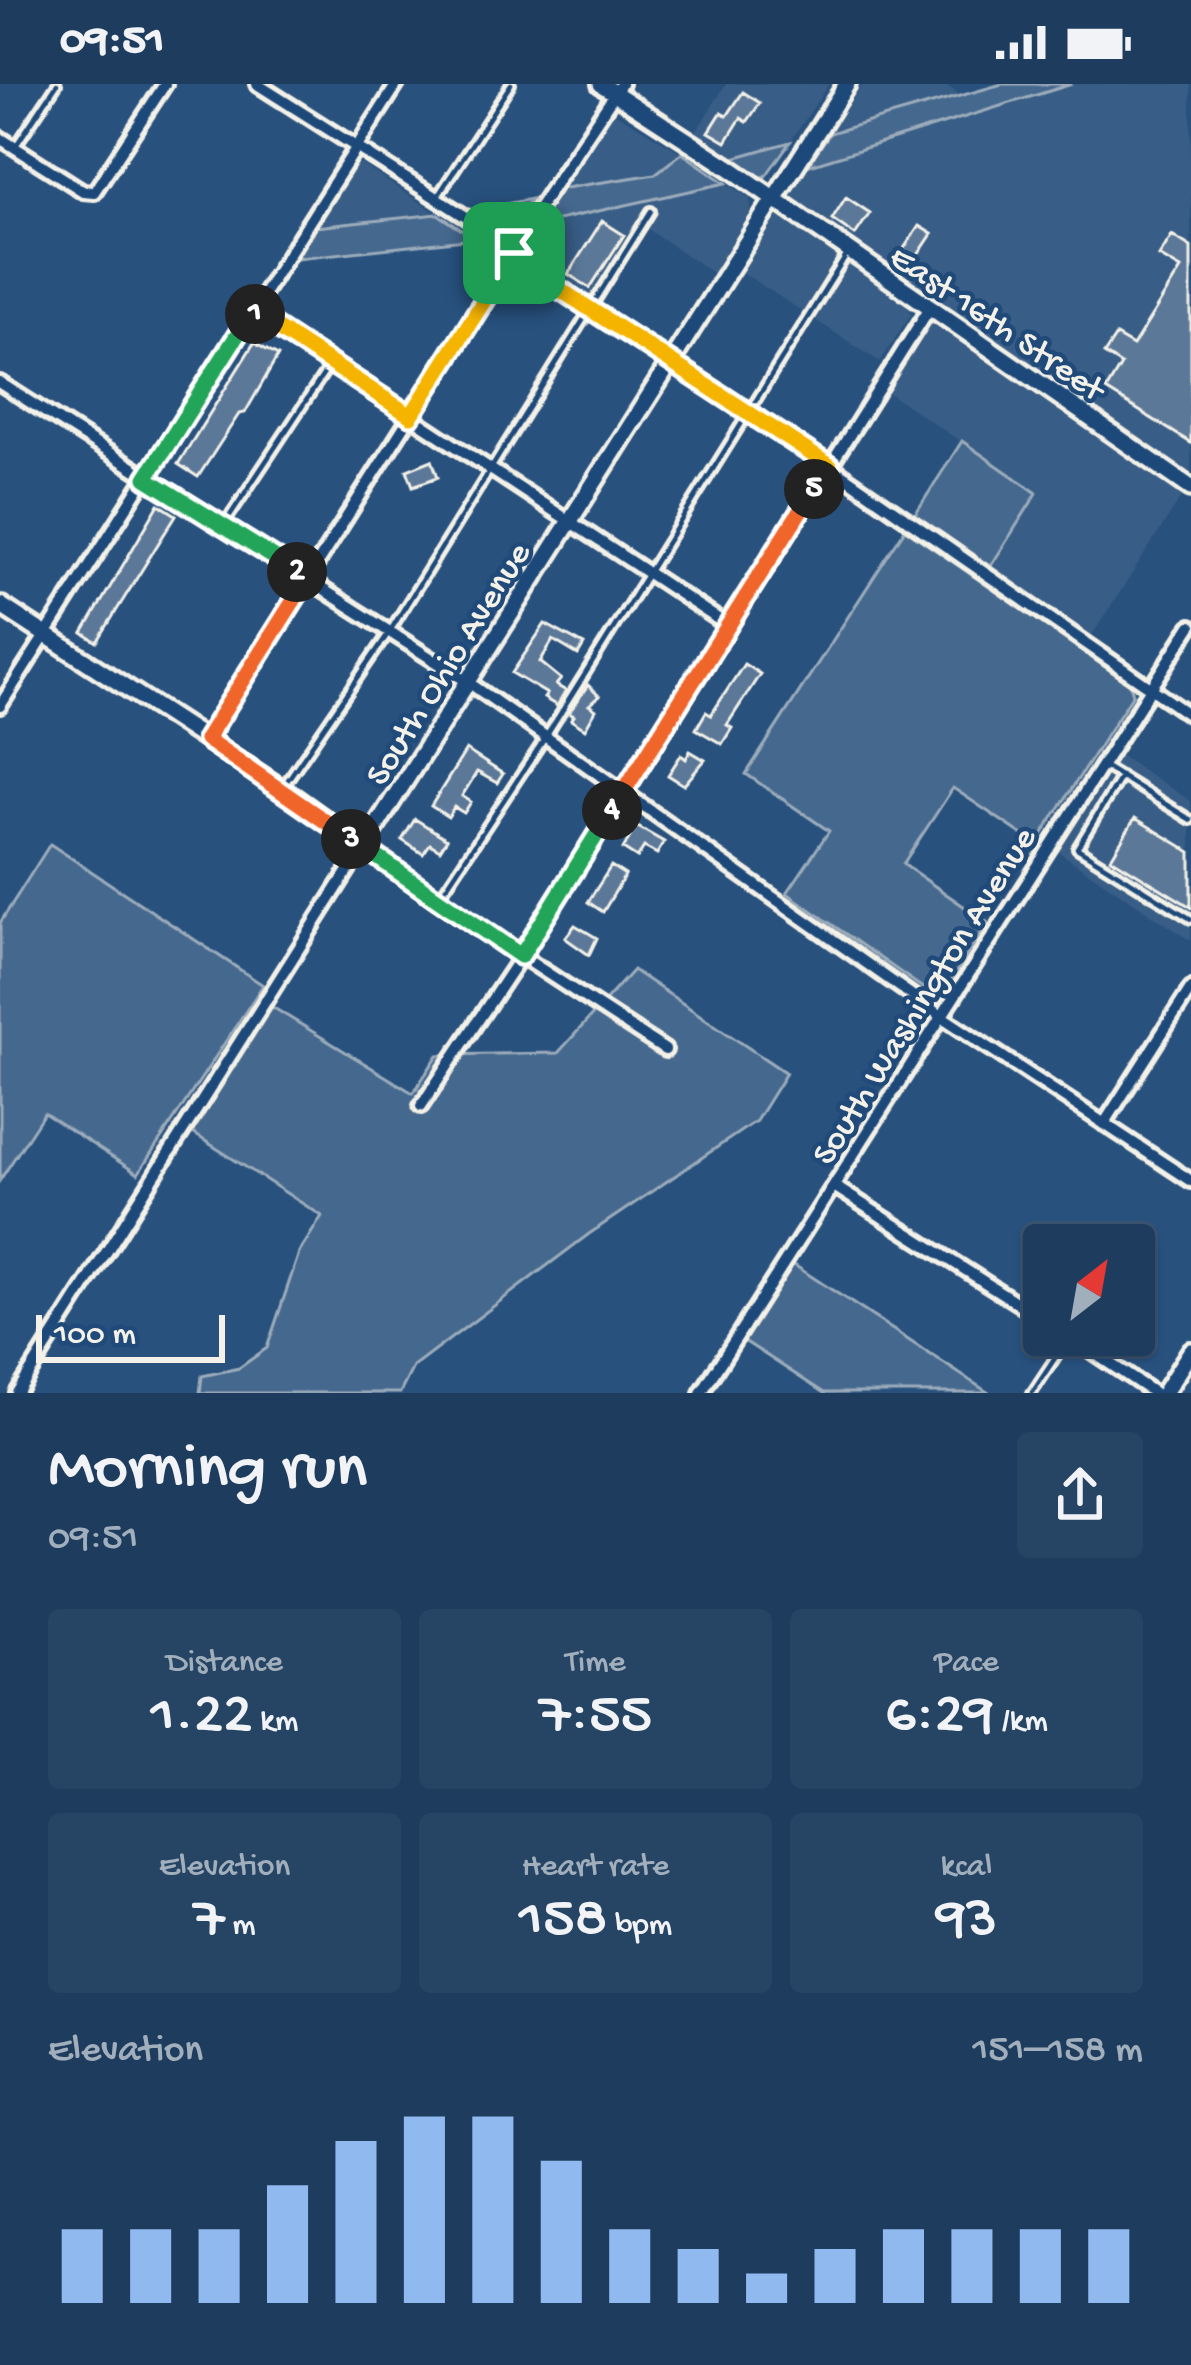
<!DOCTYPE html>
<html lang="en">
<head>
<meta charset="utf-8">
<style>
	body { margin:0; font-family:"Gochi Hand",sans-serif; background:#264464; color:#f1f3f6; height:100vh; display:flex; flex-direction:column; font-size:45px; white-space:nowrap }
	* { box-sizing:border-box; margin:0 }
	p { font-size:39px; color:#a1aebc }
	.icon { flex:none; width:66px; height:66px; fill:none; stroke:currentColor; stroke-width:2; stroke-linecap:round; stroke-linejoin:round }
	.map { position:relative; height:1309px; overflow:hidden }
	.side { display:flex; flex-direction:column; background:#1e3d5e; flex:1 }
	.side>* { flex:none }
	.needle { width:78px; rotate:31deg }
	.fabs { position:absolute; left:1023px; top:1140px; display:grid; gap:24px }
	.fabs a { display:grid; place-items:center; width:132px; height:132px; border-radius:12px; background:#1e3d5e; box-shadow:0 3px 9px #0004,0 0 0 3px #3c5673; font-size:60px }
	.scale { position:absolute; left:36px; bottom:30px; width:189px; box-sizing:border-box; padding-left:12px; border:6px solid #f4f1e8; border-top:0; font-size:33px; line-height:42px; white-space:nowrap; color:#f4f1e8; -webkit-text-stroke:9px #1f4a7a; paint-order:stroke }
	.pin { position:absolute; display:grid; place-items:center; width:102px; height:102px; color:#fff; margin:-51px; border-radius:24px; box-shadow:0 6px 18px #0006 }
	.km { position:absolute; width:60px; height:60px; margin:-30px; border-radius:50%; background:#222; color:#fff; font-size:33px; line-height:60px; text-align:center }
	.round { display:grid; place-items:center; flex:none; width:126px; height:126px; border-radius:12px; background:#264464 }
	.head { display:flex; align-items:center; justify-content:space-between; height:204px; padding:0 48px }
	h1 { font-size:66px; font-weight:600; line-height:90px }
	.stats { display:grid; grid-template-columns:repeat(3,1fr); gap:18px; height:204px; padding:12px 48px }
	.stats div { display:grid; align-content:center; border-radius:12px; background:#264464; text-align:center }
	.stats b { font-size:60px; font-weight:600 }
	.stats small { font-size:33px; font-weight:400 }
	.stats p { font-size:33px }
	.chart { height:336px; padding:24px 48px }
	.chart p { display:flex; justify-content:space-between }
	.chart svg { width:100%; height:216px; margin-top:12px; stroke:#90b9f0; stroke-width:6 }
	.status { display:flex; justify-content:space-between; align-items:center; height:84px; padding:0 60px; background:#1e3d5e; direction:ltr }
	.status svg { height:33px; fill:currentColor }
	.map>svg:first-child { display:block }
</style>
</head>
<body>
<div class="status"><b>09:51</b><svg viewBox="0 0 49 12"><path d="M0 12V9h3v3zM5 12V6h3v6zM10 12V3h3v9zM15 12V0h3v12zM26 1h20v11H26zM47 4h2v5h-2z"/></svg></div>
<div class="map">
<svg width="1191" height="1309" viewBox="0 0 1191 1309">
	<rect width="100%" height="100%" fill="#28517e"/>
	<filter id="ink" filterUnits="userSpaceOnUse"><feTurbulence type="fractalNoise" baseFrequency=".00833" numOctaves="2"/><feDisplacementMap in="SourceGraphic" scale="24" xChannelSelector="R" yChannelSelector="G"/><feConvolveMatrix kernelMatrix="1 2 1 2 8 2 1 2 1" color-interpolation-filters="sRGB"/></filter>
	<g filter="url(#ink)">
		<!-- built -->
		<path fill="#375d86" d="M726 0H829L790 58 733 74 695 49Z
			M863 0H944L963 13 830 49Z
			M1072 0H1191V394L791 116 790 108 807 82Z
			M616 29 682 69 655 90 559 105 607 33Z
			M355 79 362 81 438 130 306 144 347 83Z
			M726 99 750 114 751 124 748 136 713 189 643 142 594 217 527 170 524 158 535 141Z
			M774 132 784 135 908 222 911 230 880 278 735 184 767 136Z
			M932 240 1185 408 1091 553 989 485 1037 409 881 304 923 242Z
			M1113 667 1191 717V857L1051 763Z"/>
		<!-- green -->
		<path fill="#45688e" stroke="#9cacbb" stroke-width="3" d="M1002 0H1072L807 82 830 49Z
			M790 58 765 93 758 92 733 74Z
			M682 69 726 99 535 141 559 105 655 90Z
			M531 115 505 148 493 146 464 128Z
			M438 130 475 155 288 175 306 144Z
			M962 357 1037 409 989 485 912 435Z
			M905 445 1130 600 1133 610 1036 760 953 704 903 780 988 839 942 910 934 912 787 809 829 747 746 690Z
			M50 760 263 901 138 1090 44 1029 0 1096V839Z
			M633 886 786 989 756 1037 589 1150 413 1283 400 1309H200L202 1292 239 1284 267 1264 299 1169 322 1132 185 1044 264 918 413 1009 438 971 558 969Z
			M788 1177 989 1309H824L738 1253Z"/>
		<!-- building -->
		<path fill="#5b7899" stroke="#f4f1e8" stroke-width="3" d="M743 8 760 19 747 38 741 34 726 58 709 48 721 29 727 32Z
			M846 113 870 129 855 151 832 135Z
			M602 137 624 151 590 204 568 190Z
			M919 142 932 150 916 174 903 166Z
			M1172 151 1191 163V359L1106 306 1121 281 1104 270 1116 252 1133 262 1181 185 1159 172Z
			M254 259 278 272 245 329 239 330 198 393 178 380Z
			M432 376 438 393 413 402 407 386Z
			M159 420 176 431 97 558 83 549Z
			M545 540 584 561 578 571 553 556 540 578 561 595 556 601 566 607 557 622 544 614 547 610 512 589Z
			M744 580 760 590 727 641 732 644 722 660 696 645 706 628 711 631Z
			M588 601 599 612 589 621 596 626 585 645 571 636 574 632 569 629Z
			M466 666 503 690 497 699 477 688 462 712 471 718 464 729 454 723 448 733 431 722Z
			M690 667 705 676 684 701 668 691 681 671 686 675Z
			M1135 734 1191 768V823L1111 774Z
			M415 735 447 755 440 766 430 760 423 770 402 756Z
			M636 742 664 758 657 770 644 763 637 774 623 765Z
			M611 782 625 791 603 828 588 818Z
			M575 841 597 854 589 871 565 854Z"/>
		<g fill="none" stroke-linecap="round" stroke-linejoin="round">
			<defs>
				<path id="lane" d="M17 60 57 0
					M439 110 511 0
					M223 442 329 282
					M1102 681 1191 736
					M1121 692 1077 764 1191 835
					M285 700 390 547 651 127
					M437 817 547 651 848 169
					M1032 1309 1069 1253"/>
				<path id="street" d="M257 0 471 136 550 199 830 382 1191 632
					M0 54 83 107 94 108 165 0
					M252 228 727 541
					M0 299 468 598 941 932 1191 1097
					M0 622 397 0
					M206 655 514 169 538 125 621 0
					M421 1022 521 872 929 225
					M1104 1040 1191 904
					M834 1102 1044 1236
					M1067 1251 1154 1309
					M17 1309 363 763 437 817 665 966
					M701 1309 1191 542"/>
				<path id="secondary" d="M601 0 730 84 1191 404
					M0 521 282 705 363 763 847 0
					M1164 1309 1191 1267"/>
			</defs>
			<!-- lane casing -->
			<use href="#lane" stroke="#f4f1e8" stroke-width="14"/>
			<!-- street casing -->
			<use href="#street" stroke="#f4f1e8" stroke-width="20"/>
			<!-- secondary casing -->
			<use href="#secondary" stroke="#f4f1e8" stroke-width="24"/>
			<!-- lane -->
			<use href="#lane" stroke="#1f4a7a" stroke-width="4.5"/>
			<!-- street -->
			<use href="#street" stroke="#1f4a7a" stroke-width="10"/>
			<!-- secondary -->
			<use href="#secondary" stroke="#1f4a7a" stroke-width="15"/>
		</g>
	</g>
	<g fill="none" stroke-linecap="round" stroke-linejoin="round" filter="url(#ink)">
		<defs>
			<path id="split-1" d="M255 230 411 332 514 169"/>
			<path id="split-2" d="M255 230 252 228 146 394 297 488"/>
			<path id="split-3" d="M297 488 308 494 206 655 351 755"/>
			<path id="split-4" d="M351 755 521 872 612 726"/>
			<path id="split-5" d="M612 726 814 405"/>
			<path id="split-6" d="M514 169 550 199 830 382 814 405"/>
		</defs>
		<!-- split-1 casing -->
		<use href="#split-1" stroke="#fff" stroke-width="24"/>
		<!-- split-2 casing -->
		<use href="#split-2" stroke="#fff" stroke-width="24"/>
		<!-- split-3 casing -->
		<use href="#split-3" stroke="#fff" stroke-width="24"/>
		<!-- split-4 casing -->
		<use href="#split-4" stroke="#fff" stroke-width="24"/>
		<!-- split-5 casing -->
		<use href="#split-5" stroke="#fff" stroke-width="24"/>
		<!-- split-6 casing -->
		<use href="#split-6" stroke="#fff" stroke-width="24"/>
		<!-- split-1 -->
		<use href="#split-1" stroke="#f5b400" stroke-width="15"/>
		<!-- split-2 -->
		<use href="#split-2" stroke="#22a559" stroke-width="15"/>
		<!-- split-3 -->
		<use href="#split-3" stroke="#f0652b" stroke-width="15"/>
		<!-- split-4 -->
		<use href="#split-4" stroke="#22a559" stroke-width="15"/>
		<!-- split-5 -->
		<use href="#split-5" stroke="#f0652b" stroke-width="15"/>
		<!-- split-6 -->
		<use href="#split-6" stroke="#f5b400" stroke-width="15"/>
	</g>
	<g text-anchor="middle" stroke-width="9" stroke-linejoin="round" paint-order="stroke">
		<!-- street labels -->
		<g font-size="36" fill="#f4f1e8" stroke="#1f4a7a">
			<text transform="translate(999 236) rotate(34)" y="13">East 16th Street</text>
			<text transform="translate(445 578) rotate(-58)" y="13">South Ohio Avenue</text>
			<text transform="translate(921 910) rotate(-58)" y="13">South Washington Avenue</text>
		</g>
	</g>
</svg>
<div class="fabs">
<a><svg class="needle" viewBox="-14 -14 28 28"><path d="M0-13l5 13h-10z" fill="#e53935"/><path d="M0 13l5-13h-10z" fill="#a1aebc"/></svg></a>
</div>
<div class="scale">100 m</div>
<div class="pin" style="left:514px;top:169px;background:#1e9e55"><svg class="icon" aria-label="arrive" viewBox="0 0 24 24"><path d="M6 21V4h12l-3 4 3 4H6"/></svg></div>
<b class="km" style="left:255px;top:230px">1</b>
<b class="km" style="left:297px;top:488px">2</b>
<b class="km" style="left:351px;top:755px">3</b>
<b class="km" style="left:612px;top:726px">4</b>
<b class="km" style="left:814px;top:405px">5</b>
</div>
<section class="side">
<div class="head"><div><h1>Morning run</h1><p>09:51</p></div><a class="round"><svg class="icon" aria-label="share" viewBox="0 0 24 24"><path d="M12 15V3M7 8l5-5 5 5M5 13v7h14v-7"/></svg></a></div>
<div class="stats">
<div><p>Distance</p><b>1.22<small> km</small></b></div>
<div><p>Time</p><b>7:55</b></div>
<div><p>Pace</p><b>6:29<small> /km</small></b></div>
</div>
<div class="stats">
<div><p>Elevation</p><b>7<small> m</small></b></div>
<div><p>Heart rate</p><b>158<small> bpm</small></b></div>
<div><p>kcal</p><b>93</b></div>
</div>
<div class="chart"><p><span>Elevation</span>151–158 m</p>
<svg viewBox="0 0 160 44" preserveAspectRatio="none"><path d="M5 44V29M15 44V29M25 44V29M35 44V20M45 44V11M55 44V6M65 44V6M75 44V15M85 44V29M95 44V33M105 44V38M115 44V33M125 44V29M135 44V29M145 44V29M155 44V29"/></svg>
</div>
</section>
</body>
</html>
